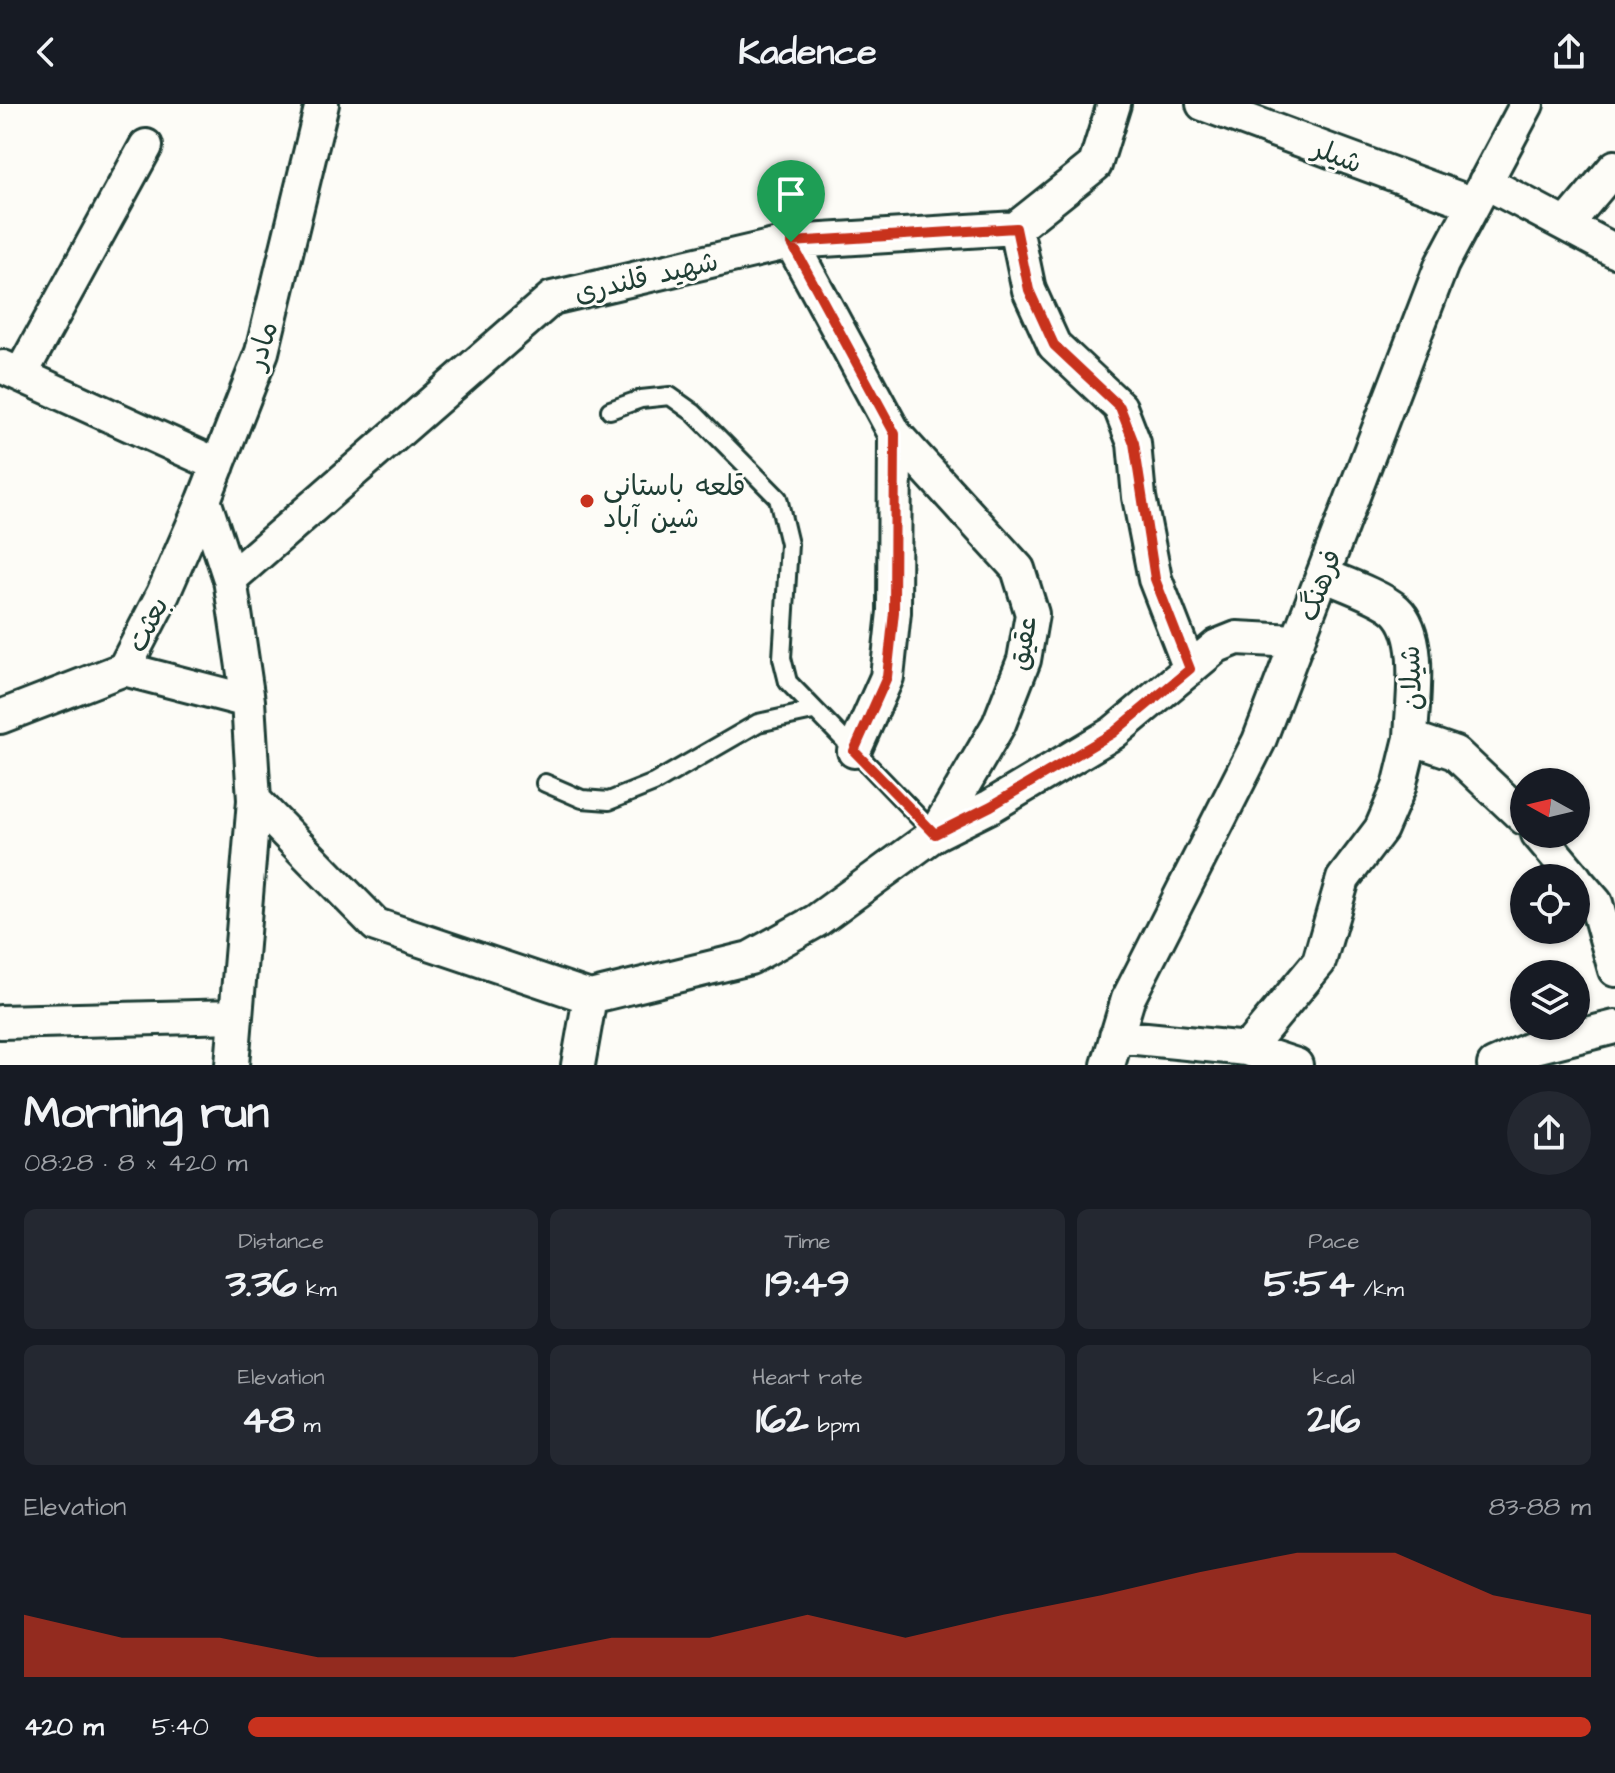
<!DOCTYPE html>
<html lang="en">
<head>
<meta charset="utf-8">
<style>
	body { margin:0; font-family:"Architects Daughter","Playpen Sans Arabic",sans-serif; background:#242831; color:#f1f3f6; height:100vh; display:flex; flex-direction:column; font-size:30px; white-space:nowrap }
	* { box-sizing:border-box; margin:0 }
	p { font-size:26px; color:#9ea1a6 }
	.icon { flex:none; width:44px; height:44px; fill:none; stroke:currentColor; stroke-width:2; stroke-linecap:round; stroke-linejoin:round }
	.map { position:relative; height:961px; overflow:hidden }
	.side { display:flex; flex-direction:column; background:#171b24; flex:1 }
	.side>* { flex:none }
	.needle { width:52px; rotate:278deg }
	.tools { position:absolute; left:1510px; top:664px; display:grid; gap:16px }
	.tools a { display:grid; place-items:center; width:80px; height:80px; border-radius:50%; background:#171b24; box-shadow:0 2px 6px #0004; font-size:40px }
	.pin { position:absolute; display:grid; place-items:center; width:68px; height:68px; color:#fff; margin:-82px -34px; border-radius:50% 50% 50% 0; rotate:-45deg; box-shadow:0 0 8px #0007 }
	.pin .icon { rotate:45deg }
	.round { display:grid; place-items:center; flex:none; width:84px; height:84px; border-radius:42px; background:#242831 }
	.summary { display:flex; align-items:center; justify-content:space-between; height:136px; padding:0 24px }
	h1 { font-size:44px; font-weight:700; line-height:60px }
	.stats { display:grid; grid-template-columns:repeat(3,1fr); gap:12px; height:136px; padding:8px 24px }
	.stats div { display:grid; align-content:center; border-radius:12px; background:#242831; text-align:center }
	.stats b { font-size:40px; font-weight:700 }
	.stats small { font-size:22px; font-weight:400 }
	.stats p { font-size:22px }
	.chart { height:224px; padding:16px 24px }
	.chart p { display:flex; justify-content:space-between }
	.chart svg { width:100%; height:144px; margin-top:8px; fill:#c8321e; opacity:.7 }
	ul { padding:0 24px; list-style:none; font-size:26px }
	li { display:grid; grid-template-columns:128px 96px 1fr; align-items:center; height:60px }
	li i { height:20px; border-radius:10px; background:#c8321e }
	header { display:flex; justify-content:space-between; align-items:center; height:104px; padding:0 24px; background:#171b24; font-size:36px; font-weight:700 }
	.map>svg:first-child { display:block }
</style>
</head>
<body>
<header><svg class="icon" aria-label="back" viewBox="0 0 24 24"><path d="M15 5l-7 7 7 7"/></svg>Kadence<svg class="icon" aria-label="share" viewBox="0 0 24 24"><path d="M12 15V3M7 8l5-5 5 5M5 13v7h14v-7"/></svg></header>
<div class="map">
<svg width="1615" height="961" viewBox="0 0 1615 961">
	<rect width="100%" height="100%" fill="#fdfcf7"/>
	<filter id="ink" filterUnits="userSpaceOnUse"><feTurbulence type="fractalNoise" baseFrequency=".0125" numOctaves="2"/><feDisplacementMap in="SourceGraphic" scale="16" xChannelSelector="R" yChannelSelector="G"/><feConvolveMatrix kernelMatrix="1 2 1 2 8 2 1 2 1" color-interpolation-filters="sRGB"/></filter>
	<g filter="url(#ink)">
		<g fill="none" stroke-linecap="round" stroke-linejoin="round">
			<defs>
				<path id="service" d="M610 306 641 295 670 292 694 309 778 394 789 440 782 554 788 578 935 730
					M545 679 582 695 609 697 654 679 758 619 813 607"/>
				<path id="minor" d="M322 0 262 248 204 396 230 475 248 597 254 696 376 821 590 893
					M1203 0 1474 100
					M1485 78 1615 147
					M1567 120 1615 63
					M1016 124 1029 186 1054 241 1120 303 1134 339 1139 393 1155 475 1190 565
					M791 138 895 330 894 508 887 573 854 647
					M3 263 218 361
					M21 270 146 42
					M895 330 1018 465 1032 510 1024 556 999 620 935 730
					M1323 471C1342 479 1382 493 1396 506 1424 532 1412 599 1411 634L1455 649 1524 714
					M230 475 552 194 791 138 1016 124 1095 61 1114 0
					M124 565 248 597
					M0 613 124 565 163 490 204 396
					M1538 730 1575 774
					M1576 776 1596 799 1615 866
					M590 893 750 854 816 817 935 730 991 702 1113 629 1217 542 1237 534 1298 537
					M0 918 236 912
					M1116 932 1247 945 1296 961
					M1247 945 1319 858 1343 775 1381 725 1399 683 1411 634
					M232 961 254 696
					M578 961 590 893
					M1108 961 1128 895 1259 637 1442 160 1527 0
					M1494 961 1535 943 1615 923"/>
			</defs>
			<!-- service casing -->
			<use href="#service" stroke="#1f3d34" stroke-width="22"/>
			<!-- minor casing -->
			<use href="#minor" stroke="#1f3d34" stroke-width="38"/>
			<!-- service -->
			<use href="#service" stroke="#fdfcf7" stroke-width="16"/>
			<!-- minor -->
			<use href="#minor" stroke="#fdfcf7" stroke-width="32"/>
		</g>
	</g>
	<g fill="none" stroke-linecap="round" stroke-linejoin="round" filter="url(#ink)">
		<defs>
			<path id="route" d="M1016 124 1029 186 1054 241 1120 303 1134 339 1155 475 1190 565 1113 629 991 702 935 730 854 647 887 573 894 508 895 330 791 138Z"/>
		</defs>
		<!-- route casing -->
		<use href="#route" stroke="#fff" stroke-width="16"/>
		<!-- route -->
		<use href="#route" stroke="#c8321e" stroke-width="10"/>
	</g>
	<!-- markers -->
	<circle fill="#c8321e" stroke="#fdfcf7" stroke-width="3" cx="587" cy="397" r="8"/>
	<g text-anchor="middle" stroke-width="6" stroke-linejoin="round" paint-order="stroke">
		<!-- street labels -->
		<g font-size="28" fill="#1f3d34" stroke="#fdfcf7">
			<text transform="translate(1338 51) rotate(21)" y="10">شیلر</text>
			<text transform="translate(646 172) rotate(-13)" y="10">شهید قلندری</text>
			<text transform="translate(261 241) rotate(-73)" y="10">مادر</text>
			<text transform="translate(1319 481) rotate(-69)" y="10">فرهنگ</text>
			<text transform="translate(147 520) rotate(-63)" y="10">بعثت</text>
			<text transform="translate(1022 539) rotate(-80)" y="10">عقیق</text>
			<text transform="translate(1410 574) rotate(-92)" y="10">شیلان</text>
		</g>
		<!-- poi labels -->
		<g font-size="28" fill="#1f3d34" stroke="#fdfcf7" text-anchor="start">
			<text x="603" y="391">قلعه باستانی<tspan x="603" dy="32">شین آباد</tspan></text>
		</g>
	</g>
</svg>
<div class="tools">
<a><svg class="needle" viewBox="-14 -14 28 28"><path d="M0-13l5 13h-10z" fill="#e53935"/><path d="M0 13l5-13h-10z" fill="#9ea1a6"/></svg></a>
<a><svg class="icon" aria-label="locate" viewBox="0 0 24 24"><circle cx="12" cy="12" r="6"/><path d="M12 2v4M12 18v4M2 12h4M18 12h4"/></svg></a>
<a><svg class="icon" aria-label="layers" viewBox="0 0 24 24"><path d="M12 4l9 5-9 5-9-5zM3 14l9 5 9-5"/></svg></a>
</div>
<div class="pin" style="left:791px;top:138px;background:#1e9e55"><svg class="icon" aria-label="arrive" viewBox="0 0 24 24"><path d="M6 21V4h12l-3 4 3 4H6"/></svg></div>
</div>
<section class="side">
<div class="summary"><div><h1>Morning run</h1><p>08:28 · 8 × 420 m</p></div><a class="round"><svg class="icon" aria-label="share" viewBox="0 0 24 24"><path d="M12 15V3M7 8l5-5 5 5M5 13v7h14v-7"/></svg></a></div>
<div class="stats">
<div><p>Distance</p><b>3.36<small> km</small></b></div>
<div><p>Time</p><b>19:49</b></div>
<div><p>Pace</p><b>5:54<small> /km</small></b></div>
</div>
<div class="stats">
<div><p>Elevation</p><b>48<small> m</small></b></div>
<div><p>Heart rate</p><b>162<small> bpm</small></b></div>
<div><p>kcal</p><b>216</b></div>
</div>
<div class="chart"><p><span>Elevation</span>83–88 m</p>
<svg viewBox="0 0 160 44" preserveAspectRatio="none"><path d="M0 44V25L10 32L20 32L30 38L40 38L50 38L60 32L70 32L80 25L90 32L100 25L110 19L120 12L130 6L140 6L150 19L160 25V44z"/></svg>
</div>
<ul>
<li><b>420 m</b>5:40<i style="width:100%"></i></li>
</ul>
</section>
</body>
</html>
